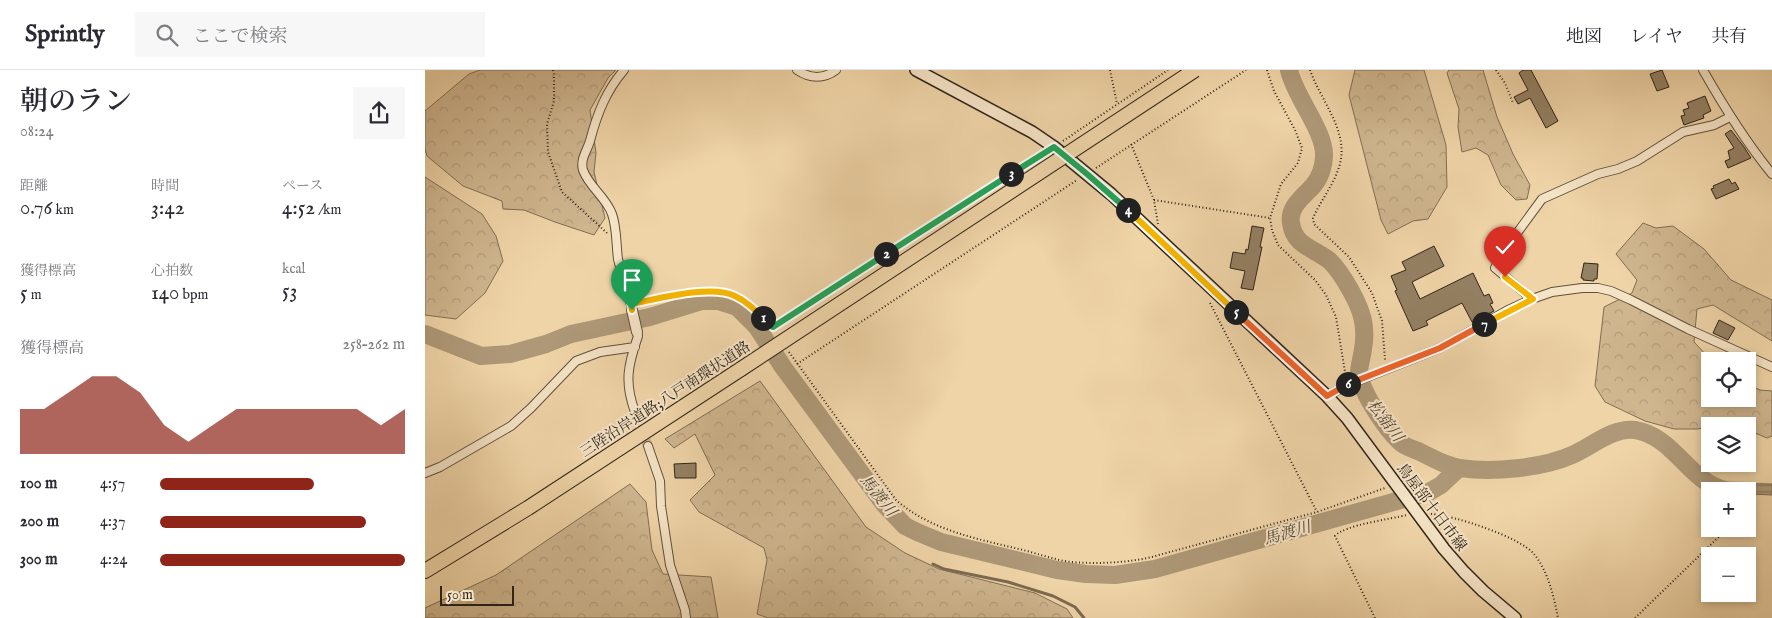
<!DOCTYPE html>
<html lang="ja">
<head>
<meta charset="utf-8">
<style>
	body { margin:0; font-family:"IM FELL English","Noto Serif JP",serif; background:#f7f7f7; color:#2b2b33; height:100vh; display:flex; flex-direction:column; font-size:19px; white-space:nowrap }
	* { box-sizing:border-box; margin:0 }
	p { font-size:16px; color:#7c7c81 }
	.icon { flex:none; width:28px; height:28px; fill:none; stroke:currentColor; stroke-width:2; stroke-linecap:round; stroke-linejoin:round }
	.map { position:relative; flex:1; overflow:hidden }
	.drawer { display:flex; flex-direction:column; background:#fff; width:425px }
	.drawer>* { flex:none }
	.fabs { position:absolute; left:1276px; top:282px; display:grid; gap:10px }
	.fabs a { display:grid; place-items:center; width:55px; height:55px; border-radius:0px; background:#fff; box-shadow:0 2px 8px #0003; font-size:25px }
	.scale { position:absolute; left:15px; bottom:12px; width:74px; box-sizing:border-box; padding-left:5px; border:2px solid #312519; border-top:0; font-size:14px; line-height:18px; white-space:nowrap; color:#312519; -webkit-text-stroke:4px #f5e3c6; paint-order:stroke }
	.pin { position:absolute; display:grid; place-items:center; width:42px; height:42px; color:#fff; margin:-51px -21px; border-radius:50% 50% 50% 0; rotate:-45deg; box-shadow:0 0 5px #0007 }
	.pin .icon { rotate:45deg }
	.km { position:absolute; width:25px; height:25px; margin:-12px; border-radius:50%; background:#222; color:#fff; font-size:14px; line-height:25px; text-align:center }
	.round { display:grid; place-items:center; flex:none; width:52px; height:52px; border-radius:0px; background:#f7f7f7 }
	.headline { display:flex; align-items:center; justify-content:space-between; height:85px; padding:0 20px }
	h1 { font-size:28px; font-weight:600; line-height:38px }
	.stats { display:grid; grid-template-columns:repeat(3,1fr); gap:8px; height:85px; padding:5px 20px }
	.stats div { display:grid; align-content:center }
	.stats b { font-size:21px; font-weight:600 }
	.stats small { font-size:14px; font-weight:400 }
	.stats p { font-size:14px }
	.chart { height:140px; padding:10px 20px }
	.chart p { display:flex; justify-content:space-between }
	.chart svg { width:100%; height:90px; margin-top:5px; fill:#8f2418; opacity:.7 }
	ul { padding:0 20px; list-style:none; font-size:16px }
	li { display:grid; grid-template-columns:80px 60px 1fr; align-items:center; height:38px }
	li i { height:12px; border-radius:6px; background:#8f2418 }
	header { display:flex; align-items:center; gap:30px; box-sizing:border-box; height:70px; padding:0 25px; background:#fff; border-bottom:1px solid #e1e1e2 }
	header strong { font-size:24px }
	nav { display:flex; gap:28px; margin-inline-start:auto; font-size:18px }
	.search { width:350px; height:45px; background:#f7f7f7; display:flex; align-items:center; gap:12px; box-sizing:border-box; padding:0 18px; border-radius:0px; color:#7c7c81; font-size:19px }
	main { display:flex; flex:1; min-height:0 }
	.map>svg:first-child { display:block }
</style>
</head>
<body>
<header>
<strong>Sprintly</strong>
<div class="search"><svg class="icon" aria-label="search" viewBox="0 0 24 24"><circle cx="10" cy="10" r="6"/><path d="M15 15l6 6"/></svg>ここで検索</div>
<nav><a>地図</a><a>レイヤ</a><a>共有</a></nav>
</header>
<main>
<section class="drawer">
<div class="headline"><div><h1>朝のラン</h1><p>08:24</p></div><a class="round"><svg class="icon" aria-label="share" viewBox="0 0 24 24"><path d="M12 15V3M7 8l5-5 5 5M5 13v7h14v-7"/></svg></a></div>
<div class="stats">
<div><p>距離</p><b>0.76<small> km</small></b></div>
<div><p>時間</p><b>3:42</b></div>
<div><p>ペース</p><b>4:52<small> /km</small></b></div>
</div>
<div class="stats">
<div><p>獲得標高</p><b>5<small> m</small></b></div>
<div><p>心拍数</p><b>140<small> bpm</small></b></div>
<div><p>kcal</p><b>53</b></div>
</div>
<div class="chart"><p><span>獲得標高</span>258–262 m</p>
<svg viewBox="0 0 160 44" preserveAspectRatio="none"><path d="M0 44V22L10 22L20 14L30 6L40 6L50 14L60 30L70 38L80 30L90 22L100 22L110 22L120 22L130 22L140 22L150 30L160 22V44z"/></svg>
</div>
<ul>
<li><b>100 m</b>4:57<i style="width:63%"></i></li>
<li><b>200 m</b>4:37<i style="width:84%"></i></li>
<li><b>300 m</b>4:24<i style="width:100%"></i></li>
</ul>
</section>
<div class="map">
<svg width="1347" height="548" viewBox="0 0 1347 548">
	<defs>
		<pattern id="forest-crowns" width="20" height="18" patternUnits="userSpaceOnUse" patternTransform="scale(1.25)"><rect width="20" height="18" fill="#cfb68f"/><path d="M2 6a3 3 0 1 1 6 0M12 15a3 3 0 1 1 6 0" fill="none" stroke="#b29c7b"/></pattern>
		<pattern id="water-rules" width="6" height="5" patternUnits="userSpaceOnUse" patternTransform="scale(1.25)"><rect width="6" height="5" fill="#ae9877"/><path d="M0 2.5h6" fill="none" stroke="#8e7c61"/></pattern>
	</defs>
	<rect width="100%" height="100%" fill="#efd4a7"/>
	<filter id="stains"><feTurbulence type="fractalNoise" baseFrequency=".004" numOctaves="4"/><feColorMatrix values="0 0 0 0 .2 0 0 0 0 .09 0 0 0 0 .02 0 0 0 .5 -.17"/></filter>
	<radialGradient id="worn" r=".72"><stop offset=".6" stop-color="#630" stop-opacity="0"/><stop offset="1" stop-color="#630" stop-opacity=".3"/></radialGradient>
	<!-- forest -->
	<path fill="url(#forest-crowns)" stroke="#806e54" d="M55 0H191L183 8 165 40 171 83 169 102 180 148 169 165 130 152 99 140 78 139 77 131 38 116 2 86 0 79V41L44 4Z
		M930 0H999L1021 75 1022 117 1003 149 988 151 963 164 956 150 924 25Z
		M1024 0H1058L1072 47 1088 84 1105 115 1102 129 1091 130 1076 115 1063 85 1051 78 1037 82 1033 57 1034 39 1022 3Z
		M0 107 57 144 71 166 78 191 60 223 31 249 0 245Z
		M1218 153 1231 158 1248 156 1279 179 1306 210 1347 230V271L1288 235 1272 239 1269 272 1287 291H1285V329H1322L1323 314 1335 320 1347 321V366L1342 368 1323 360 1322 356 1298 355 1272 359H1249L1220 351 1180 332 1170 316 1179 237 1207 223 1212 210 1191 184Z
		M335 311 441 457 480 483 514 499 610 523 642 539 648 548H343L332 544 342 490 339 478 274 442 265 430 290 405 270 364 249 378 240 369Z
		M205 414 221 432 227 480 238 504 286 507 293 548H0V538L71 505Z"/>
	<!-- water -->
	<path fill="url(#water-rules)" stroke="#7c6a51" d="M1276 400 1287 410 1299 413 1347 414V425L1323 424 1322 421C1301 421 1284 422 1265 408Z"/>
	<g fill="none" stroke-linecap="round" stroke-linejoin="round">
		<!-- stream -->
		<path stroke="#7c6a51" stroke-width="3" d="M508 494 519 499 583 512 628 526 650 537 659 548"/>
		<!-- river -->
		<path stroke="#ae9877" stroke-width="18" d="M864 0C870 27 900 61 899 86 899 96 895 108 888 116 879 126 863 137 866 153 869 176 889 178 905 191 912 198 921 212 926 221 937 241 942 256 938 279 937 287 934 296 934 303 936 322 961 359 975 372 981 378 990 379 997 383 1009 389 1021 396 1035 398 1067 403 1118 398 1147 385 1166 377 1188 357 1210 360 1249 366 1264 412 1300 420 1307 421 1314 421 1321 421
			M0 264 56 286 85 284 121 274 146 264 225 247 277 231H293L312 237 332 257 358 297 459 434 480 456 492 462 516 472 632 500 661 504 690 505 730 499 1004 422 1016 415 1034 398"/>
	</g>
	<!-- building -->
	<path fill="#948063" stroke="#312519" d="M1098 0H1106L1133 51 1121 58 1105 28 1093 34 1089 27 1103 20 1094 3Z
		M1237 0 1244 17 1232 21 1225 4Z
		M1280 26 1286 41 1278 45 1279 48 1259 55 1256 46 1260 45 1258 40 1264 38 1262 33Z
		M1306 60 1319 77 1326 88 1303 98 1300 91 1305 89 1303 81 1309 78 1300 64Z
		M1304 109 1307 114 1310 112 1314 119 1291 129 1286 119 1289 118 1288 116Z
		M827 156 839 158 835 177H837L828 220 816 218 820 201 805 198 808 182 820 184 821 179 823 180Z
		M1009 176 1019 196 987 212 995 229 1048 203 1059 226 1064 224 1068 233 1065 234 1069 241 1047 252 1037 233 1001 251 1003 255 988 261 970 221 972 220 966 206 981 200 977 192Z
		M1159 193 1173 194 1172 209H1169V211L1158 210V208H1156Z
		M1294 250 1310 258 1303 270 1288 263Z
		M271 393V408H250L249 394Z"/>
	<g fill="none" stroke-linecap="round" stroke-linejoin="round">
		<!-- tertiary-tunnel -->
		<path stroke="#c9b18b" stroke-width="10" stroke-dasharray="10 5" stroke-linecap="butt" d="M210 342 223 376"/>
		<defs>
			<path id="minor" d="M199 0C181 21 172 44 165 71 162 81 155 89 158 100 164 117 181 127 187 144 192 158 191 174 193 189 197 206 204 223 207 240
				M372 0C385 9 399 9 411 0
				M1278 0C1299 37 1320 71 1347 104
				M1107 229 1070 198 1076 185 1117 129 1173 104 1193 99 1212 91 1258 62 1289 55 1305 47
				M902 326 922 315 1015 278 1083 240 1107 229 1127 222 1157 218H1173L1186 221 1206 230 1263 259 1347 297
				M210 342C199 312 203 295 213 266L212 262
				M223 376 235 411 236 436 245 495 260 540 261 548
				M0 403 15 397 86 356 106 338 151 291 175 282 210 277"/>
			<path id="tertiary" d="M207 240 212 262"/>
			<path id="secondary" d="M491 0 607 62 629 77 686 124 902 326 922 348 1019 479 1039 502 1058 521 1090 548"/>
			<path id="motorway" d="M0 501 103 438 316 299"/>
		</defs>
		<!-- minor casing -->
		<use href="#minor" stroke="#60513c" stroke-width="10"/>
		<!-- tertiary casing -->
		<use href="#tertiary" stroke="#60513c" stroke-width="12"/>
		<!-- secondary casing -->
		<use href="#secondary" stroke="#312519" stroke-width="14"/>
		<!-- motorway casing -->
		<use href="#motorway" stroke="#312519" stroke-width="16"/>
		<!-- path -->
		<path stroke="#312519" stroke-width="2" stroke-dasharray="1 2.5" stroke-linecap="butt" d="M128 0 129 5V31L122 54 123 82 137 122 182 163
			M685 0 692 34
			M842 0 849 21 870 60 877 78 873 93 856 114 845 148 847 160 853 175 890 210 901 225 911 247 921 308
			M885 0C896 32 927 64 913 100 907 117 895 132 888 148L889 154 924 187 947 223 957 251 960 290
			M1071 0 1080 13 1088 33
			M638 71 743 0
			M706 74 729 130 733 154
			M671 98 821 0
			M729 130 845 148
			M213 232 277 221 295 222 309 225 323 234 350 261
			M785 233 892 442
			M348 257 619 83
			M364 282 471 430C507 461 553 469 598 480 614 484 630 490 646 492 672 494 697 493 723 488L892 442 960 418
			M372 294 652 110
			M1006 444C1028 445 1095 467 1109 484 1123 501 1129 527 1133 548
			M950 548 910 466C919 455 966 449 982 445
			M1210 548 1302 459"/>
		<!-- minor -->
		<use href="#minor" stroke="#f5e3c6" stroke-width="8"/>
		<!-- tertiary -->
		<use href="#tertiary" stroke="#f5e3c6" stroke-width="10"/>
		<!-- secondary -->
		<use href="#secondary" stroke="#f5e3c6" stroke-width="11"/>
		<!-- motorway -->
		<use href="#motorway" stroke="#efd4a7" stroke-width="14"/>
		<defs>
			<path id="motorway-bridge" d="M316 299 770 0"/>
		</defs>
		<!-- motorway-bridge casing -->
		<use href="#motorway-bridge" stroke="#312519" stroke-width="16" stroke-linecap="butt"/>
		<!-- motorway-bridge -->
		<use href="#motorway-bridge" stroke="#efd4a7" stroke-width="14"/>
	</g>
	<g fill="none" stroke-linecap="round" stroke-linejoin="round">
		<defs>
			<path id="split-1" d="M207 240 206 234C233 229 286 214 310 226 321 231 329 239 338 248"/>
			<path id="split-2" d="M338 248 348 257 461 184"/>
			<path id="split-3" d="M461 184 586 104"/>
			<path id="split-4" d="M586 104 629 77 662 104 703 140"/>
			<path id="split-5" d="M703 140 811 242"/>
			<path id="split-6" d="M811 242 902 326 923 314"/>
			<path id="split-7" d="M923 314 1015 278 1059 254"/>
			<path id="split-8" d="M1059 254 1108 229 1080 207"/>
		</defs>
		<!-- split-1 casing -->
		<use href="#split-1" stroke="#fff" stroke-width="10"/>
		<!-- split-2 casing -->
		<use href="#split-2" stroke="#fff" stroke-width="10"/>
		<!-- split-3 casing -->
		<use href="#split-3" stroke="#fff" stroke-width="10"/>
		<!-- split-4 casing -->
		<use href="#split-4" stroke="#fff" stroke-width="10"/>
		<!-- split-5 casing -->
		<use href="#split-5" stroke="#fff" stroke-width="10"/>
		<!-- split-6 casing -->
		<use href="#split-6" stroke="#fff" stroke-width="10"/>
		<!-- split-7 casing -->
		<use href="#split-7" stroke="#fff" stroke-width="10"/>
		<!-- split-8 casing -->
		<use href="#split-8" stroke="#fff" stroke-width="10"/>
		<!-- split-1 -->
		<use href="#split-1" stroke="#f5b400" stroke-width="6"/>
		<!-- split-2 -->
		<use href="#split-2" stroke="#22a559" stroke-width="6"/>
		<!-- split-3 -->
		<use href="#split-3" stroke="#22a559" stroke-width="6"/>
		<!-- split-4 -->
		<use href="#split-4" stroke="#22a559" stroke-width="6"/>
		<!-- split-5 -->
		<use href="#split-5" stroke="#f5b400" stroke-width="6"/>
		<!-- split-6 -->
		<use href="#split-6" stroke="#f0652b" stroke-width="6"/>
		<!-- split-7 -->
		<use href="#split-7" stroke="#f0652b" stroke-width="6"/>
		<!-- split-8 -->
		<use href="#split-8" stroke="#f5b400" stroke-width="6"/>
	</g>
	<g text-anchor="middle" stroke-width="4" stroke-linejoin="round" paint-order="stroke">
		<!-- street labels -->
		<g font-size="15" fill="#312519" stroke="#f5e3c6">
			<text transform="translate(240 329) rotate(-33)" y="5">三陸沿岸道路;八戸南環状道路</text>
			<text transform="translate(1007 437) rotate(53)" y="5">鳥屋部十日市線</text>
		</g>
		<!-- water labels -->
		<g font-size="16" font-style="italic" fill="#564835" stroke="#f5e3c6">
			<text transform="translate(961 350) rotate(53)" y="6">松舘川</text>
			<text transform="translate(454 425) rotate(51)" y="6">馬渡川</text>
			<text transform="translate(862 462) rotate(-16)" y="6">馬渡川</text>
		</g>
	</g>
	<rect width="100%" height="100%" filter="url(#stains)"/>
	<rect width="100%" height="100%" fill="url(#worn)"/>
</svg>
<div class="fabs">
<a><svg class="icon" aria-label="locate" viewBox="0 0 24 24"><circle cx="12" cy="12" r="6"/><path d="M12 2v4M12 18v4M2 12h4M18 12h4"/></svg></a>
<a><svg class="icon" aria-label="layers" viewBox="0 0 24 24"><path d="M12 4l9 5-9 5-9-5zM3 14l9 5 9-5"/></svg></a>
<a>+</a>
<a>−</a>
</div>
<div class="scale">50 m</div>
<div class="pin" style="left:207px;top:240px;background:#1e9e55"><svg class="icon" aria-label="arrive" viewBox="0 0 24 24"><path d="M6 21V4h12l-3 4 3 4H6"/></svg></div>
<div class="pin" style="left:1080px;top:207px;background:#d93025"><svg class="icon" aria-label="check" viewBox="0 0 24 24"><path d="M5 12l5 5 9-10"/></svg></div>
<b class="km" style="left:338px;top:248px">1</b>
<b class="km" style="left:461px;top:184px">2</b>
<b class="km" style="left:586px;top:104px">3</b>
<b class="km" style="left:703px;top:140px">4</b>
<b class="km" style="left:811px;top:242px">5</b>
<b class="km" style="left:923px;top:314px">6</b>
<b class="km" style="left:1059px;top:254px">7</b>
</div>
</main>
</body>
</html>
